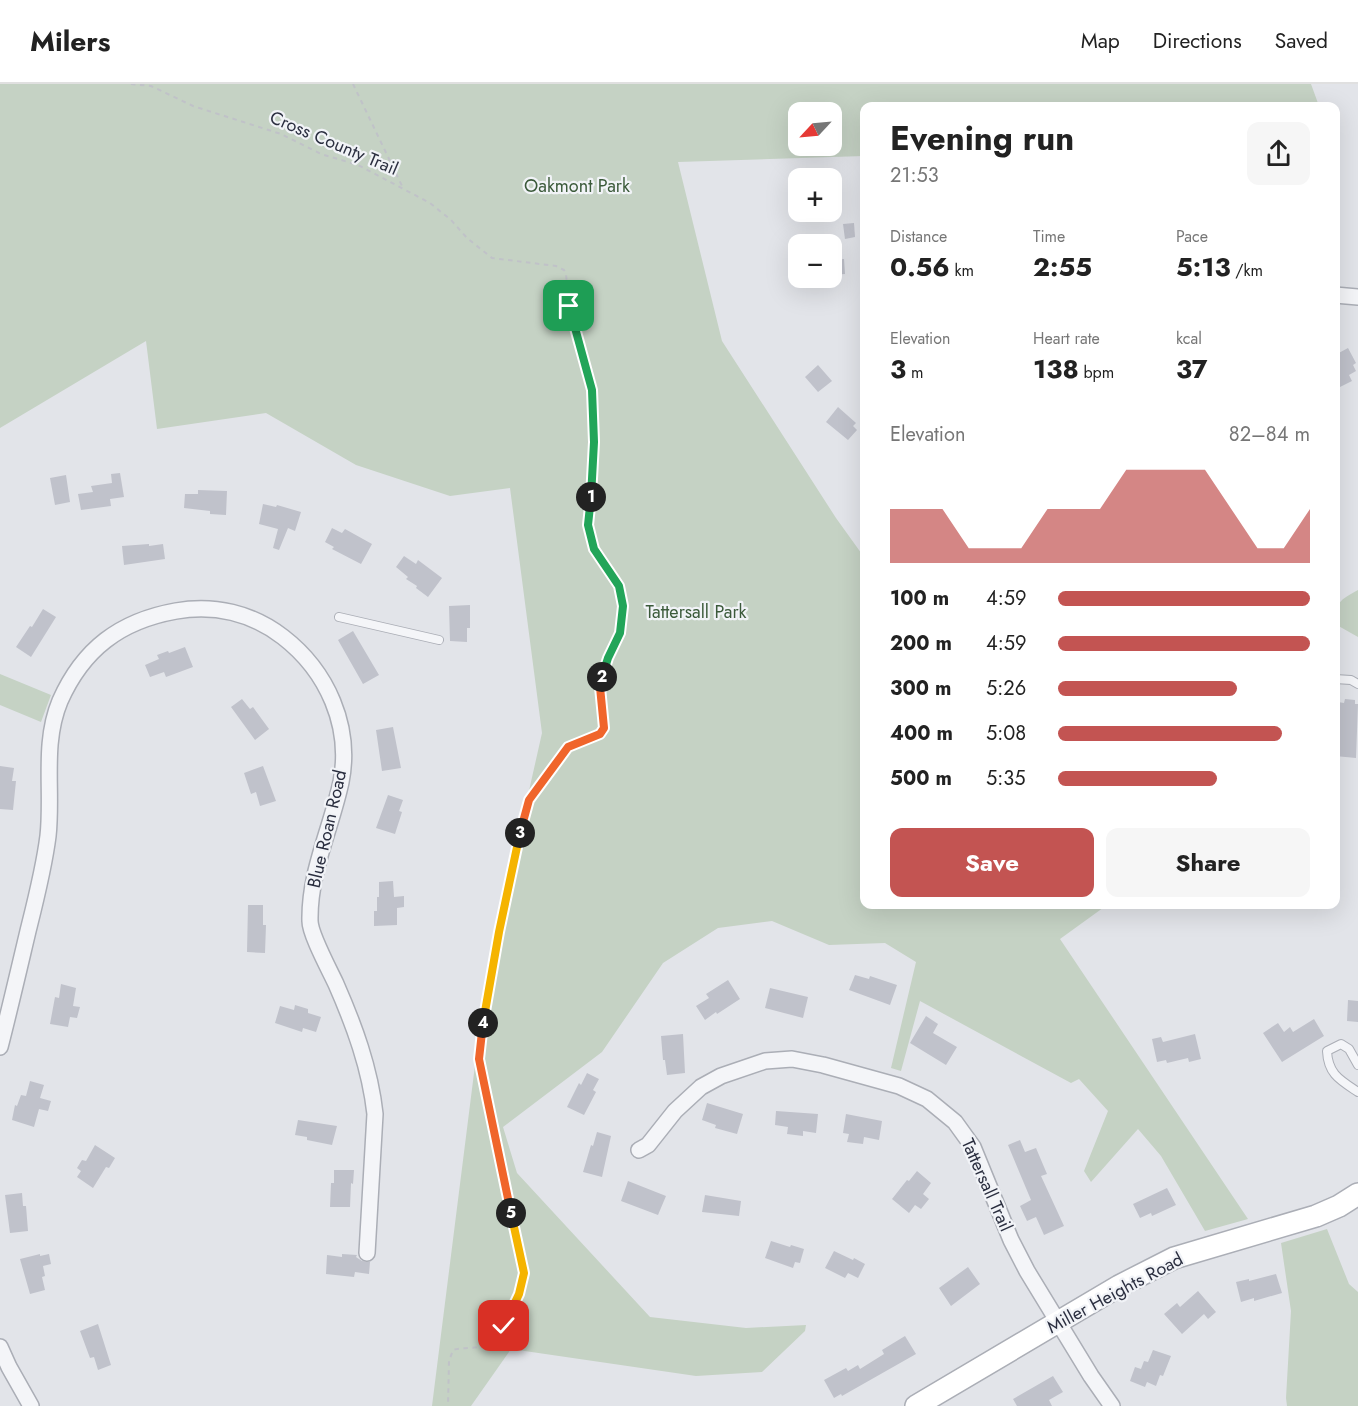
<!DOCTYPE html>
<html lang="en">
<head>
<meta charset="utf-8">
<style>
	body { margin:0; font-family:Jost,sans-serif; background:#f6f6f6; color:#222; height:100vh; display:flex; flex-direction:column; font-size:22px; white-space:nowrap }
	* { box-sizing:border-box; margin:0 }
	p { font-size:20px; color:#767676 }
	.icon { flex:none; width:33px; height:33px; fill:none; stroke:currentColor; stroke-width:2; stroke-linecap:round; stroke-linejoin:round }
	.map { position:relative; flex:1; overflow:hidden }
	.drawer { position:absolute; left:860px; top:18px; width:480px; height:807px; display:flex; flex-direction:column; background:#fff; border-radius:12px; box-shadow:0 6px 24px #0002 }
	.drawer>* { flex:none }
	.needle { width:39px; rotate:244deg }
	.fabs { position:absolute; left:788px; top:18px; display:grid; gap:12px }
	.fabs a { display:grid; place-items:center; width:54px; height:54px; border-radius:12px; background:#fff; box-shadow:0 6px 24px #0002; font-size:30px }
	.pin { position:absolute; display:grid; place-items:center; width:51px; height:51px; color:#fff; margin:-26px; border-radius:12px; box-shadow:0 3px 9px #0006 }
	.km { position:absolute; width:30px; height:30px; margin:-15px; border-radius:50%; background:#222; color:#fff; font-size:16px; line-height:30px; text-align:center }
	.round { display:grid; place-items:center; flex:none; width:63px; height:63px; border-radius:12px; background:#f6f6f6 }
	.summary { display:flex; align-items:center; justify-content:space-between; height:102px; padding:0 30px }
	h1 { font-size:33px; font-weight:700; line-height:45px }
	.figures { display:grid; grid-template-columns:repeat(3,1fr); gap:9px; height:102px; padding:6px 30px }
	.figures div { display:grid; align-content:center }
	.figures b { font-size:26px; font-weight:700 }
	.figures small { font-size:16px; font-weight:400 }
	.figures p { font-size:16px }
	.chart { height:168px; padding:12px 30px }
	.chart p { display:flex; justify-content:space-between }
	.chart svg { width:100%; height:108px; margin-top:6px; fill:#c35452; opacity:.7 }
	.primary-button { display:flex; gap:12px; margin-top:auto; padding:12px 30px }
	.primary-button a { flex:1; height:69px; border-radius:12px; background:#c35452; color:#fff; font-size:24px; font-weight:700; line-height:69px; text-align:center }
	.primary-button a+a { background:#f6f6f6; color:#222 }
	ul { padding:0 30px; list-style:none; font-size:20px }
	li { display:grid; grid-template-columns:96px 72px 1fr; align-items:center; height:45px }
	li i { height:15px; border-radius:8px; background:#c35452 }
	header { display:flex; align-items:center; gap:36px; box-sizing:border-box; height:84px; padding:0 30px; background:#fff; border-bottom:2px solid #e0e0e0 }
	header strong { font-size:28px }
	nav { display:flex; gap:33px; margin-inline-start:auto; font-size:21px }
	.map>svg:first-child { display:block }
</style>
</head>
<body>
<header>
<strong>Milers</strong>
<nav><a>Map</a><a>Directions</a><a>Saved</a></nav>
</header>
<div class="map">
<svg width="1358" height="1322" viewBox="0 0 1358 1322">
	<rect width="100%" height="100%" fill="#e2e4e9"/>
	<!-- green -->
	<path fill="#c5d2c4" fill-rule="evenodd" d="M0 0H1311L1319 22H864V72L678 78 722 257 836 434 864 473V820L1107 821 1060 855 1248 1135 1205 1147 1161 1072 1138 1045 1091 1098 1084 1087 1108 1027 1079 995 1071 999 920 917 901 987 891 984 916 878 885 859 829 861 772 837 718 844 663 879 602 968 503 1043 517 1089 650 1233 746 1244 806 1241 805 1247 762 1288 696 1292 511 1265 471 1322H432L485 902 542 649 510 404 450 412 356 381 266 329 157 345 146 257 0 344ZM831 28V62H798V28Z
		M1358 506V553L1335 540C1335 518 1340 516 1358 506Z
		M0 590 51 611 41 638 0 621Z
		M1327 1145 1349 1200 1358 1208V1322H1287L1286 1314 1291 1227 1281 1159Z"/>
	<!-- building -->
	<path fill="#c0c2cb" d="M854 139 855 153 845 155 843 140Z
		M844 175 845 190 831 191V176Z
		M1348 264 1356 279 1353 281 1356 287 1349 291 1352 297 1340 303 1335 294V271Z
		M818 281 832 297 818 308 805 293Z
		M838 323 856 339 853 342 857 346 848 356 826 338Z
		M120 389 124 413 110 415 111 422 81 426 78 410 93 408 91 402 112 399 111 390Z
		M66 391 70 418 55 421 50 394Z
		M198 406 227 407 226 431 210 430V427L184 424 185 410H198Z
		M263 420 276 423 277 421 301 428 295 447 288 444 279 466 273 464 278 445 259 440Z
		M332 444 342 449 345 445 372 460 361 480 332 465 334 463 325 458Z
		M149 460V462L163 460 165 475 124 481 122 462Z
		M404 472 416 480 418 476 442 494 428 513 416 504 417 502 406 495 408 493 396 483Z
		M470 521V544H467V558L450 557 449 522Z
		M43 525 56 533 31 573 16 563 30 542 32 543Z
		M353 547 379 591 363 600 338 556Z
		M185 563 193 583 166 593 164 588 150 593 145 581 159 575 157 571 168 567 169 569Z
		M242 615 250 625 253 623 269 645 255 656 231 623Z
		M1345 615 1355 616V620H1358L1356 674 1335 672 1338 618 1344 619Z
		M393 643 401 684 382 687 376 646Z
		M0 682 14 684 12 697H16L13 726 0 725Z
		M263 682 276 717 260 722 256 708 251 710 244 689Z
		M388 711 403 716 399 727 402 728 395 750 376 744Z
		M393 797 394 813 404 812V823L397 824V841L374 842V827H377V813H379V798Z
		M248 821H263V841H266L265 869 247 868Z
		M855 891 869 895 870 892 897 901 890 921 849 906Z
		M728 896 740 915 717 930 716 928 705 936 696 922 709 914 706 910Z
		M61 900 76 904 73 922 80 923 77 934 70 933 68 943 50 940 55 913 59 914Z
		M770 904 808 913 803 934 765 924Z
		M1348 916 1358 917V938L1347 937Z
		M295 921 308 925V929L321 933 316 948 303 944 302 948 275 939 280 922 294 926Z
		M926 932 938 940 933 949 957 963 946 981 910 959Z
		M1314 935 1324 952 1282 978 1263 949 1278 939 1284 948 1290 943 1293 948Z
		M683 950 685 989 667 991 665 976H663L661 952Z
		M1195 950 1201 975 1189 978 1188 974 1167 979 1166 976 1157 978 1152 955 1161 953 1163 958Z
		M587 989 599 995 593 1006 596 1008 584 1031 567 1023 579 999 581 1001Z
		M30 997 44 1001 40 1014 51 1017 48 1027 39 1025 34 1043 12 1036 15 1021 17 1022 21 1011 26 1012Z
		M707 1019 743 1030 737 1050 715 1044 716 1041 702 1036Z
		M776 1027 818 1030 816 1049 803 1047V1052L787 1050 788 1043 775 1041Z
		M846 1030 882 1037 879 1056 864 1053 863 1060 847 1058 849 1050 843 1049Z
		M298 1036 337 1042 332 1061 307 1056V1053L295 1051Z
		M597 1048 611 1052 602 1093 583 1088 591 1061 593 1062Z
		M1020 1056 1025 1068 1036 1064 1047 1090 1041 1092 1064 1142 1044 1151 1036 1133 1027 1137 1020 1122 1031 1116 1008 1061Z
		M95 1061 115 1074 109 1084 106 1083 93 1104 77 1093 81 1087 77 1084 82 1076 86 1077Z
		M334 1086H354L353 1100 351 1099 350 1123H330L331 1099H334Z
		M917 1087 931 1099 923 1110 929 1115 921 1125 915 1121 909 1129 892 1115 907 1096 909 1097Z
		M628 1097 666 1112 658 1131 621 1117Z
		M1167 1104 1176 1121 1152 1132 1151 1129 1140 1134 1133 1120Z
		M22 1109 23 1122H26L28 1147 10 1149 5 1111Z
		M705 1111 741 1117 739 1132 702 1128Z
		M771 1157 790 1163 791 1161 804 1165 800 1179 795 1178 793 1184 765 1174Z
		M834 1167 853 1176 854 1174 865 1180 858 1194 848 1189 845 1194 825 1184Z
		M40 1170V1172L49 1170 51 1180 43 1182 45 1192 42 1193 45 1206 30 1210 20 1175Z
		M342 1170 357 1171 356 1173 362 1177 370 1178 369 1190 355 1188 354 1193 326 1190 327 1171 342 1173Z
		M968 1183 980 1200 951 1222 939 1204Z
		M1276 1190 1282 1209 1254 1217V1214L1241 1218 1236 1198 1249 1195V1197Z
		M1198 1207 1216 1228 1208 1235 1204 1230 1182 1250 1164 1230 1177 1219 1180 1223Z
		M98 1240 111 1281 98 1286 94 1273 90 1274 80 1247Z
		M905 1252 916 1270 842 1312 841 1310 834 1314 824 1296 846 1284 848 1287 858 1281 860 1285 884 1270 882 1266Z
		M1153 1266 1171 1272 1163 1292 1160 1291 1156 1302 1147 1298 1145 1303 1130 1297 1135 1283 1141 1285 1144 1277 1148 1278Z
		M1053 1292 1063 1308 1049 1316 1052 1322H1017L1013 1315Z"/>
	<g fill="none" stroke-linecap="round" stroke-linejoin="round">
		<defs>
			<path id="lane" d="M339 533 439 556
				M1335 595 1351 596 1358 600
				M1358 981 1349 965 1341 960 1327 967C1328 990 1340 996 1358 1008"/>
			<path id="street" d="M1335 211 1358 213
				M0 963C10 924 19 885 28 847 36 815 44 784 48 752 53 707 42 660 60 617 83 565 120 537 176 527 214 520 252 529 283 553 327 587 352 642 341 698 331 745 309 788 310 837 310 850 329 885 336 900 354 941 370 984 375 1030L367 1169
				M639 1066 648 1061 675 1027 701 1003 721 992 765 977 792 975 823 981 899 1002 927 1015 955 1038 973 1063 1011 1156 1027 1187 1091 1292 1112 1322
				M0 1263 9 1283 31 1322"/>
			<path id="secondary" d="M916 1322 1119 1202 1174 1174 1316 1132 1339 1122 1358 1110"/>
		</defs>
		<!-- lane casing -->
		<use href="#lane" stroke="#abaeb6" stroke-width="10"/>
		<!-- street casing -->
		<use href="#street" stroke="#abaeb6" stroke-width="18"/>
		<!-- secondary casing -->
		<use href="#secondary" stroke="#abaeb6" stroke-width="24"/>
		<!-- path -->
		<path stroke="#c0c2c8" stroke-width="2" stroke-dasharray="4.5 4.5" stroke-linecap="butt" d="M131 0 151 2 193 22 281 50 321 70 358 81 430 119 451 136 467 154 492 174 556 182 564 186 566 190 569 222 592 306 594 358 588 441 594 465 619 502 623 522 620 549 608 574 600 604 604 644 600 650 568 663 529 716 520 747 507 808 480 959 479 975 524 1189C518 1211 506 1255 482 1262 473 1265 463 1263 453 1266L449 1277 448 1322
			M353 0 403 104"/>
		<!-- lane -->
		<use href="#lane" stroke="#f4f5f8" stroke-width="8"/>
		<!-- street -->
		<use href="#street" stroke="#f4f5f8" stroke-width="15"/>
		<!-- secondary -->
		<use href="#secondary" stroke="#fff" stroke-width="21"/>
	</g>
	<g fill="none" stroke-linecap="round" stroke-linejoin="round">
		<defs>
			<path id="split-1" d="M569 222 592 306 594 358 591 413"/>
			<path id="split-2" d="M591 413 588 441 594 465 619 502 623 522 620 549 608 574 602 593"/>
			<path id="split-3" d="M520 749 529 716 568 663 600 650 604 644 600 603 602 593"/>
			<path id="split-4" d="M483 939 499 848 520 749"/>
			<path id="split-5" d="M483 939 479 975 511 1129"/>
			<path id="split-6" d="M504 1242 519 1210 524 1189 511 1129"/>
		</defs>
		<!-- split-1 casing -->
		<use href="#split-1" stroke="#fff" stroke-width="12"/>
		<!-- split-2 casing -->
		<use href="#split-2" stroke="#fff" stroke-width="12"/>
		<!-- split-3 casing -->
		<use href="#split-3" stroke="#fff" stroke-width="12"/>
		<!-- split-4 casing -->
		<use href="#split-4" stroke="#fff" stroke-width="12"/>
		<!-- split-5 casing -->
		<use href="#split-5" stroke="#fff" stroke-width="12"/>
		<!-- split-6 casing -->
		<use href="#split-6" stroke="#fff" stroke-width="12"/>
		<!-- split-1 -->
		<use href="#split-1" stroke="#22a559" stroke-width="8"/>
		<!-- split-2 -->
		<use href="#split-2" stroke="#22a559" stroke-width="8"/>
		<!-- split-3 -->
		<use href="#split-3" stroke="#f0652b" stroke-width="8"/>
		<!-- split-4 -->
		<use href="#split-4" stroke="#f5b400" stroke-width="8"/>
		<!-- split-5 -->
		<use href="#split-5" stroke="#f0652b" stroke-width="8"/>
		<!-- split-6 -->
		<use href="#split-6" stroke="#f5b400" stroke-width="8"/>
	</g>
	<g text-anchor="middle" stroke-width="4.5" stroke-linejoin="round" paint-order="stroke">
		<!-- street labels -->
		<g font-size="18" fill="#2b2f40" stroke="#f1f3f7">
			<text transform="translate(334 59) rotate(23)" y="6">Cross County Trail</text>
			<text transform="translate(327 745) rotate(-77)" y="6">Blue Roan Road</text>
			<text transform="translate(987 1101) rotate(66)" y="6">Tattersall Trail</text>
			<text transform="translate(1115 1209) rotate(-28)" y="6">Miller Heights Road</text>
		</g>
		<!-- park labels -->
		<g font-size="18" fill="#3b5a3a" stroke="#f1f3f7">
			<text x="577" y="108">Oakmont Park</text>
			<text x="696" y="534">Tattersall Park</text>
		</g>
	</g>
</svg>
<div class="fabs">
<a><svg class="needle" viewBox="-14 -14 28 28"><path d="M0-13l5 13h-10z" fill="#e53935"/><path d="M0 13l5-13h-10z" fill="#767676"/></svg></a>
<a>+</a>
<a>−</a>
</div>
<div class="pin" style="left:569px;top:222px;background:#1e9e55"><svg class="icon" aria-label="arrive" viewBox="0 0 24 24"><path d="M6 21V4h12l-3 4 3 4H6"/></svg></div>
<div class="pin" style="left:504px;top:1242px;background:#d93025"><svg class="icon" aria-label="check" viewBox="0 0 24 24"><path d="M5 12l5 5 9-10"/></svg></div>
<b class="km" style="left:591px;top:413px">1</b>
<b class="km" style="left:602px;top:593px">2</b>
<b class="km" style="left:520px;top:749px">3</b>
<b class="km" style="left:483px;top:939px">4</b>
<b class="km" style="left:511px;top:1129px">5</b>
<section class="drawer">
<div class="summary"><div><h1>Evening run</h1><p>21:53</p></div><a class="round"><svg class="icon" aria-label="share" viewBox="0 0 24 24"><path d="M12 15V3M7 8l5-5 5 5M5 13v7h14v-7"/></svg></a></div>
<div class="figures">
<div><p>Distance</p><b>0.56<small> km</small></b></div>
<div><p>Time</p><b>2:55</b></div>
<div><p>Pace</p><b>5:13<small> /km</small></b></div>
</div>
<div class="figures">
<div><p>Elevation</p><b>3<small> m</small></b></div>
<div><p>Heart rate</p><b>138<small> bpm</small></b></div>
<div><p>kcal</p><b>37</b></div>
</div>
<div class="chart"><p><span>Elevation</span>82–84 m</p>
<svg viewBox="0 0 160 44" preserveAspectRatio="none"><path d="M0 44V22L10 22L20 22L30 38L40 38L50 38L60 22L70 22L80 22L90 6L100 6L110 6L120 6L130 22L140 38L150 38L160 22V44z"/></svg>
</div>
<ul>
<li><b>100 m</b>4:59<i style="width:100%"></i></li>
<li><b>200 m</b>4:59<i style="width:100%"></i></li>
<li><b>300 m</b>5:26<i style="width:71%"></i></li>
<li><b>400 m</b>5:08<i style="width:89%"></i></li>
<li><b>500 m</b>5:35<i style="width:63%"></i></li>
</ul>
<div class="primary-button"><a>Save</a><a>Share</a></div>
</section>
</div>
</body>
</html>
